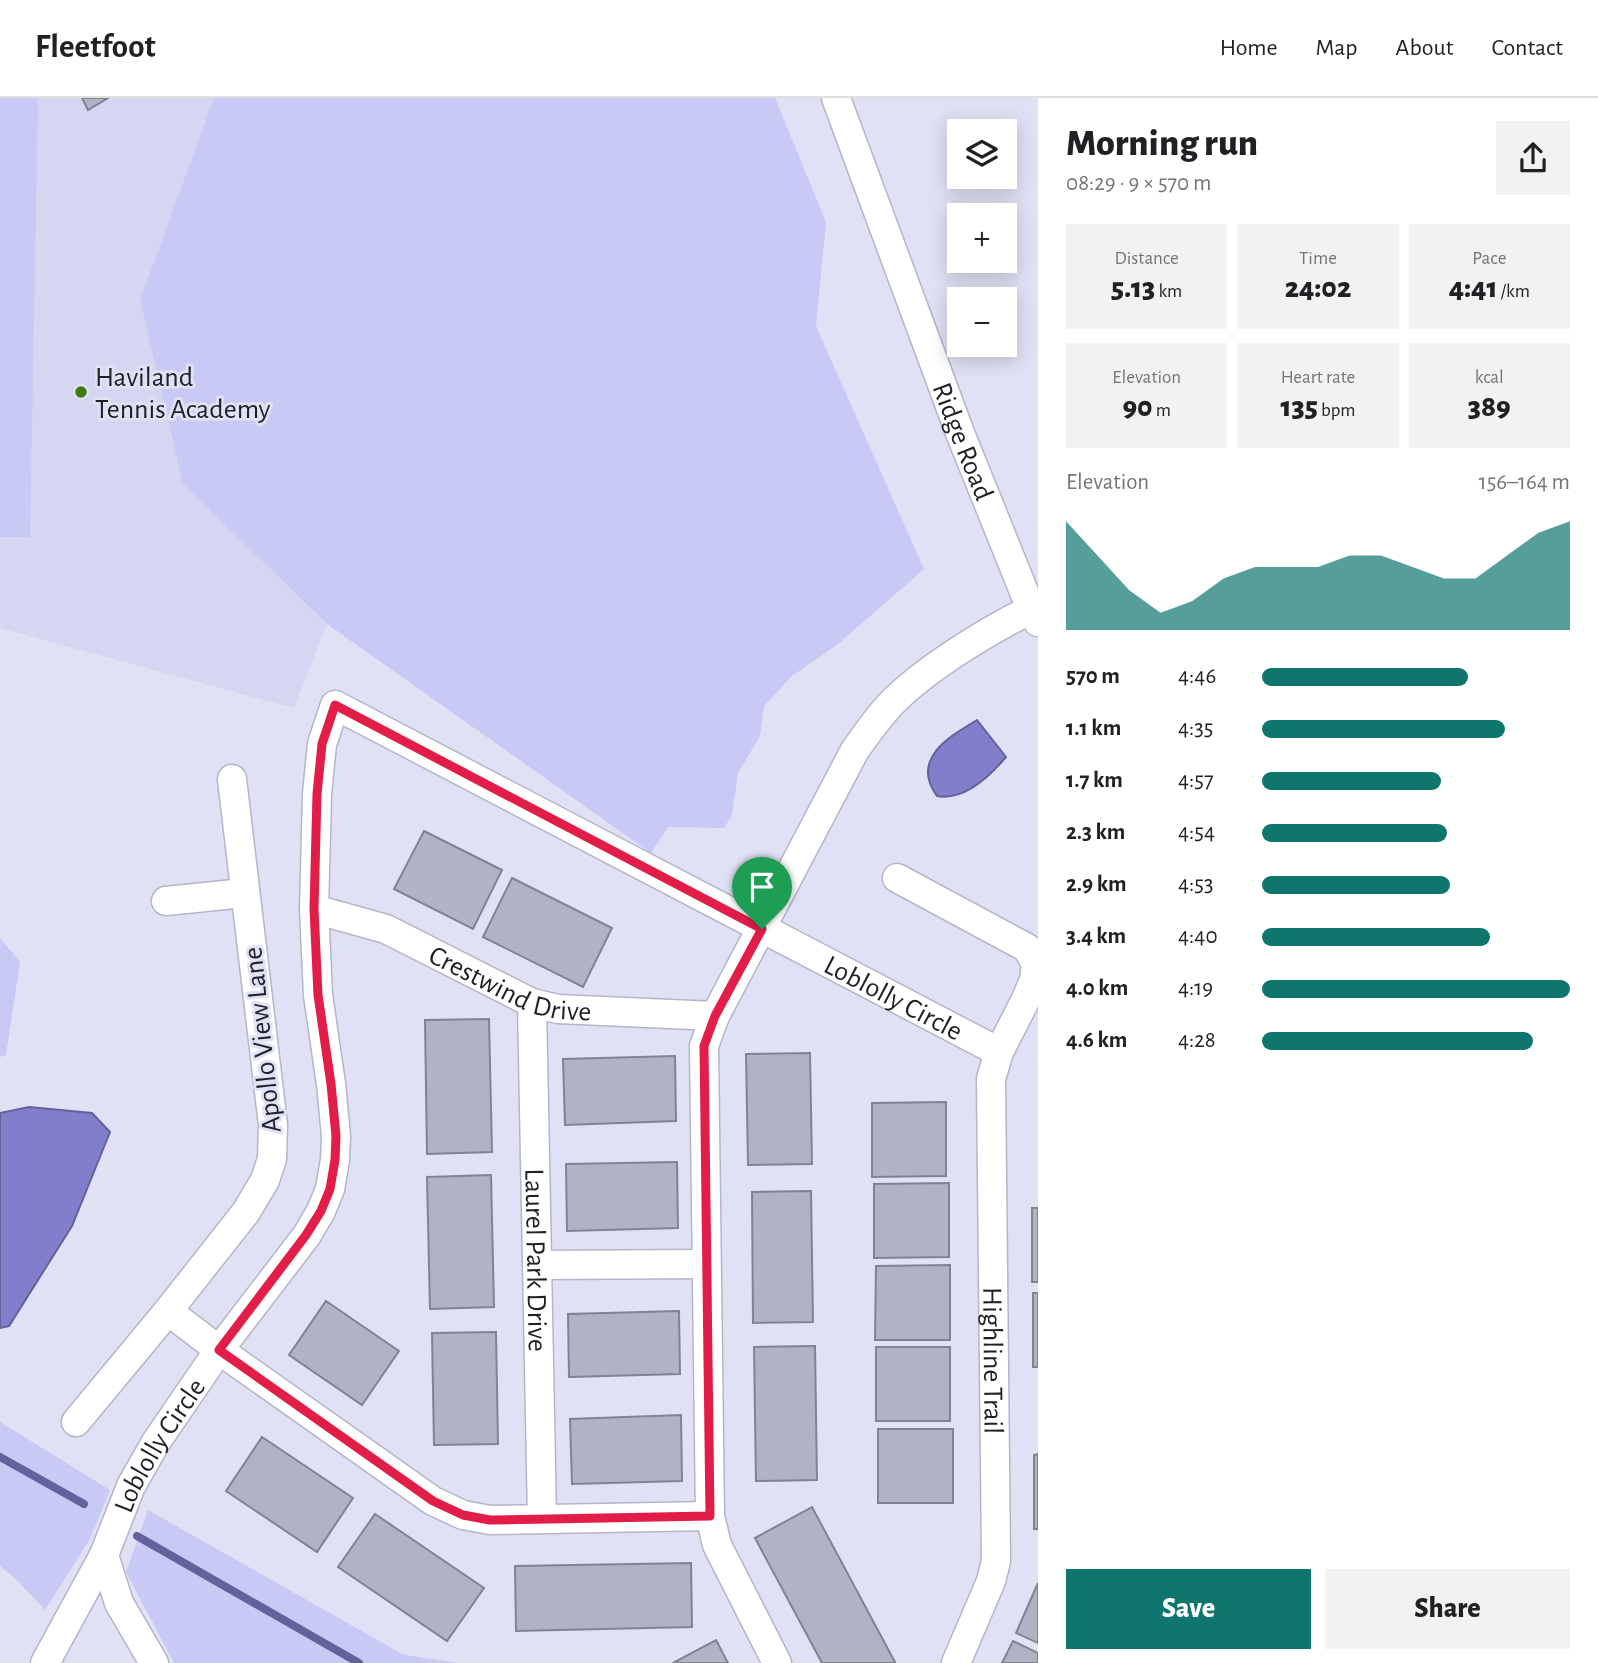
<!DOCTYPE html>
<html lang="en">
<head>
<meta charset="utf-8">
<style>
	body { margin:0; font-family:"Alegreya Sans",sans-serif; background:#f2f2f2; color:#202124; height:100vh; display:flex; flex-direction:column; font-size:26px; white-space:nowrap }
	* { box-sizing:border-box; margin:0 }
	p { font-size:23px; color:#757577 }
	.icon { flex:none; width:38px; height:38px; fill:none; stroke:currentColor; stroke-width:2; stroke-linecap:round; stroke-linejoin:round }
	.map { position:relative; flex:1; overflow:hidden }
	.side { display:flex; flex-direction:column; background:#fff; width:560px }
	.side>* { flex:none }
	.buttons { position:absolute; left:947px; top:21px; display:grid; gap:14px }
	.buttons a { display:grid; place-items:center; width:70px; height:70px; border-radius:0px; background:#fff; box-shadow:0 4px 18px #0003; font-size:35px }
	.pin { position:absolute; display:grid; place-items:center; width:60px; height:60px; color:#fff; margin:-72px -30px; border-radius:50% 50% 50% 0; rotate:-45deg; box-shadow:0 0 7px #0007 }
	.pin .icon { rotate:45deg }
	.round { display:grid; place-items:center; flex:none; width:74px; height:74px; border-radius:0px; background:#f2f2f2 }
	.head { display:flex; align-items:center; justify-content:space-between; height:119px; padding:0 28px }
	h1 { font-size:38px; font-weight:800; line-height:52px }
	.figures { display:grid; grid-template-columns:repeat(3,1fr); gap:10px; height:119px; padding:7px 28px }
	.figures div { display:grid; align-content:center; border-radius:0px; background:#f2f2f2; text-align:center }
	.figures b { font-size:30px; font-weight:800 }
	.figures small { font-size:19px; font-weight:400 }
	.figures p { font-size:19px }
	.chart { height:196px; padding:14px 28px }
	.chart p { display:flex; justify-content:space-between }
	.chart svg { width:100%; height:126px; margin-top:7px; fill:#0f766e; opacity:.7 }
	.primary-button { display:flex; gap:14px; margin-top:auto; padding:14px 28px }
	.primary-button a { flex:1; height:80px; border-radius:0px; background:#0f766e; color:#fff; font-size:28px; font-weight:800; line-height:80px; text-align:center }
	.primary-button a+a { background:#f2f2f2; color:#202124 }
	ul { padding:0 28px; list-style:none; font-size:23px }
	li { display:grid; grid-template-columns:112px 84px 1fr; align-items:center; height:52px }
	li i { height:18px; border-radius:9px; background:#0f766e }
	header { display:flex; align-items:center; gap:42px; box-sizing:border-box; height:98px; padding:0 35px; background:#fff; border-bottom:2px solid #e0e0e0 }
	header strong { font-size:33px }
	nav { display:flex; gap:38px; margin-inline-start:auto; font-size:24px }
	main { display:flex; flex:1; min-height:0 }
	.map>svg:first-child { display:block }
</style>
</head>
<body>
<header>
<strong>Fleetfoot</strong>
<nav><a>Home</a><a>Map</a><a>About</a><a>Contact</a></nav>
</header>
<main>
<div class="map">
<svg width="1038" height="1565" viewBox="0 0 1038 1565">
	<rect width="100%" height="100%" fill="#e0e1f5"/>
	<!-- built -->
	<path fill="#d5d6f1" d="M0 0H214L140 202 183 386 327 526 294 610 0 530Z"/>
	<!-- green -->
	<path fill="#c8c9f5" d="M0 0H38L30 439H0Z
		M214 0H775L826 124 816 228 924 471 838 546 792 578 764 608 760 638 738 675 732 717 724 730 668 729 651 755 327 526 183 386 140 202Z
		M0 840 20 864 6 957 0 959Z
		M0 1324 110 1392 90 1441 45 1512 16 1481 0 1468Z
		M148 1412 404 1557 459 1565H174L126 1474Z"/>
	<!-- water -->
	<path fill="#817fcb" stroke="#64629a" stroke-width="2" d="M977 622 1006 659C990 678 965 703 937 698 910 661 949 639 977 622Z
		M29 1009 92 1015 110 1034 72 1128 9 1228 0 1230V1015Z"/>
	<g fill="none" stroke-linecap="round" stroke-linejoin="round">
		<!-- stream -->
		<path stroke="#64629a" stroke-width="8" d="M0 1359 84 1406
			M137 1438 359 1565"/>
	</g>
	<!-- building -->
	<path fill="#b2b2c5" stroke="#828294" stroke-width="2" d="M82 0H108L88 12Z
		M424 733 502 772 473 831 394 791Z
		M512 780 612 830 583 889 483 839Z
		M489 921 492 1054 427 1056 425 922Z
		M810 955 812 1066 748 1067 746 956Z
		M675 958 676 1023 565 1027 563 961Z
		M946 1004V1078L872 1079V1005Z
		M677 1064 678 1130 567 1133 566 1066Z
		M491 1077 494 1209 430 1211 427 1079Z
		M949 1085V1159L874 1160V1086Z
		M811 1093 813 1224 753 1225 752 1094Z
		M1032 1110H1038V1184H1032Z
		M950 1167V1242H875L876 1168Z
		M1033 1195H1038V1269H1033Z
		M326 1203 399 1253 362 1307 289 1257Z
		M679 1213 680 1276 569 1279 568 1216Z
		M496 1234 498 1346 434 1347 432 1235Z
		M815 1248 817 1382 756 1383 754 1249Z
		M876 1249H950V1323H876Z
		M681 1317 682 1383 572 1386 570 1321Z
		M878 1331H953V1405H878Z
		M262 1339 353 1400 317 1454 226 1393Z
		M1038 1356V1431H1034V1357Z
		M812 1409 895 1564 893 1565H822L755 1440Z
		M375 1416 484 1490 447 1543 338 1469Z
		M691 1465 692 1529 516 1533 515 1468Z
		M1038 1485V1545L1016 1535Z
		M716 1542 728 1565H673Z
		M1013 1543 1038 1555V1565H1002Z"/>
	<g fill="none" stroke-linecap="round" stroke-linejoin="round">
		<defs>
			<g id="minor">
				<path id="s1" d="M836 0 960 335 1031 511 1038 524"/>
				<path id="s2" d="M897 780 1027 850 1036 866 1034 882 1026 901 999 954 991 981 996 1463 991 1483 956 1565"/>
				<path d="M166 803 244 795"/>
				<path id="s3" d="M314 811 386 831 532 905 558 911 715 918"/>
				<path id="s4" d="M532 905 542 1421"/>
				<path d="M537 1167 705 1166"/>
				<path d="M168 1213 219 1252 433 1403 463 1417 490 1422 710 1418"/>
				<path d="M76 1324 168 1213 246 1114 265 1082 272 1061 273 1027 232 681"/>
				<path d="M45 1565 104 1457"/>
				<path id="s5" d="M154 1565 119 1505 104 1457 131 1388 156 1344 219 1252 307 1137 321 1113 330 1091 335 1062 336 1038 331 986 318 897 314 811 317 696 322 646 335 607 999 954"/>
				<path d="M777 1565 717 1447 710 1418 704 948 715 918 855 652C869 633 882 613 900 597 936 564 994 529 1038 508"/>
			</g>
		</defs>
		<!-- minor casing -->
		<use href="#minor" stroke="#b4b5c7" stroke-width="31"/>
		<!-- minor -->
		<use href="#minor" stroke="#fff" stroke-width="28"/>
	</g>
	<g fill="none" stroke-linecap="round" stroke-linejoin="round">
		<defs>
			<path id="route" d="M335 607 762 831 715 918 704 948 710 1418 490 1422 463 1417 433 1403 219 1252 306 1137 321 1113 330 1091 335 1062 336 1038 331 986 318 897 314 811 317 696 322 646Z"/>
		</defs>
		<!-- route casing -->
		<use href="#route" stroke="#fff" stroke-width="14"/>
		<!-- route -->
		<use href="#route" stroke="#e11d48" stroke-width="9"/>
	</g>
	<!-- markers -->
	<circle fill="#447b10" stroke="#e0e1f5" stroke-width="2.5" cx="81" cy="294" r="7"/>
	<g text-anchor="middle" stroke-width="6" stroke-linejoin="round" paint-order="stroke">
		<!-- poi labels -->
		<g font-size="28" fill="#202027" stroke="#e0e1f5" text-anchor="start">
			<text x="95" y="288">Haviland<tspan x="95" dy="32">Tennis Academy</tspan></text>
		</g>
		<!-- street labels -->
		<g font-size="28" fill="#202027" stroke="#e0e1f5">
			<text dy="10" stroke="none"><textPath href="#s1" startOffset="366">Ridge Road</textPath></text>
			<text dy="10" stroke="none"><textPath href="#s3" startOffset="212">Crestwind Drive</textPath></text>
			<text dy="10" stroke="none"><textPath href="#s5" startOffset="1671">Loblolly Circle</textPath></text>
			<text transform="translate(261 942) rotate(-96)" y="10">Apollo View Lane</text>
			<text dy="10" stroke="none"><textPath href="#s4" startOffset="257">Laurel Park Drive</textPath></text>
			<text dy="10" stroke="none"><textPath href="#s2" startOffset="572">Highline Trail</textPath></text>
			<text dy="10" stroke="none"><textPath href="#s5" startOffset="243">Loblolly Circle</textPath></text>
		</g>
	</g>
</svg>
<div class="buttons">
<a><svg class="icon" aria-label="layers" viewBox="0 0 24 24"><path d="M12 4l9 5-9 5-9-5zM3 14l9 5 9-5"/></svg></a>
<a>+</a>
<a>−</a>
</div>
<div class="pin" style="left:762px;top:831px;background:#1e9e55"><svg class="icon" aria-label="arrive" viewBox="0 0 24 24"><path d="M6 21V4h12l-3 4 3 4H6"/></svg></div>
</div>
<section class="side">
<div class="head"><div><h1>Morning run</h1><p>08:29 · 9 × 570 m</p></div><a class="round"><svg class="icon" aria-label="share" viewBox="0 0 24 24"><path d="M12 15V3M7 8l5-5 5 5M5 13v7h14v-7"/></svg></a></div>
<div class="figures">
<div><p>Distance</p><b>5.13<small> km</small></b></div>
<div><p>Time</p><b>24:02</b></div>
<div><p>Pace</p><b>4:41<small> /km</small></b></div>
</div>
<div class="figures">
<div><p>Elevation</p><b>90<small> m</small></b></div>
<div><p>Heart rate</p><b>135<small> bpm</small></b></div>
<div><p>kcal</p><b>389</b></div>
</div>
<div class="chart"><p><span>Elevation</span>156–164 m</p>
<svg viewBox="0 0 160 44" preserveAspectRatio="none"><path d="M0 44V6L10 18L20 30L30 38L40 34L50 26L60 22L70 22L80 22L90 18L100 18L110 22L120 26L130 26L140 18L150 10L160 6V44z"/></svg>
</div>
<ul>
<li><b>570 m</b>4:46<i style="width:67%"></i></li>
<li><b>1.1 km</b>4:35<i style="width:79%"></i></li>
<li><b>1.7 km</b>4:57<i style="width:58%"></i></li>
<li><b>2.3 km</b>4:54<i style="width:60%"></i></li>
<li><b>2.9 km</b>4:53<i style="width:61%"></i></li>
<li><b>3.4 km</b>4:40<i style="width:74%"></i></li>
<li><b>4.0 km</b>4:19<i style="width:100%"></i></li>
<li><b>4.6 km</b>4:28<i style="width:88%"></i></li>
</ul>
<div class="primary-button"><a>Save</a><a>Share</a></div>
</section>
</main>
</body>
</html>
